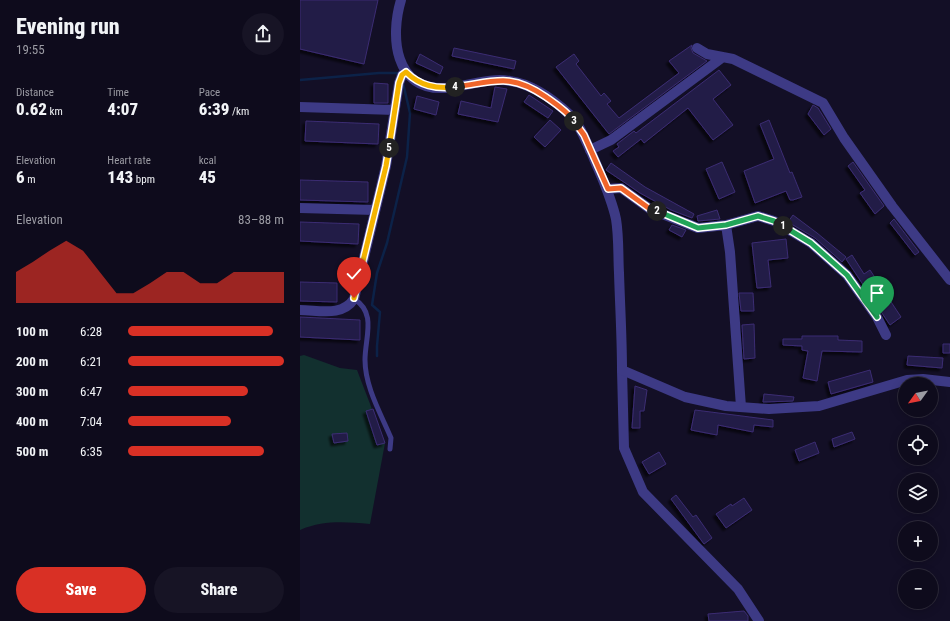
<!DOCTYPE html>
<html lang="en">
<head>
<meta charset="utf-8">
<style>
	body { margin:0; font-family:"Roboto Condensed",sans-serif; background:#171425; color:#f1f3f6; height:100vh; display:flex; flex-direction:column; font-size:15px; white-space:nowrap }
	* { box-sizing:border-box; margin:0 }
	p { font-size:13px; color:#9b9ba3 }
	.icon { flex:none; width:22px; height:22px; fill:none; stroke:currentColor; stroke-width:2; stroke-linecap:round; stroke-linejoin:round }
	.map { position:relative; flex:1; overflow:hidden }
	.side { display:flex; flex-direction:column; background:#0e0b1c; width:300px }
	.side>* { flex:none }
	.needle { width:26px; rotate:237deg }
	.buttons { position:absolute; left:598px; top:377px; display:grid; gap:8px }
	.buttons a { display:grid; place-items:center; width:40px; height:40px; border-radius:50%; background:#0e0b1c; box-shadow:0 2px 10px #0003,0 0 0 1px #2e2b3b; font-size:20px }
	.pin { position:absolute; display:grid; place-items:center; width:34px; height:34px; color:#fff; margin:-41px -17px; border-radius:50% 50% 50% 0; rotate:-45deg; box-shadow:0 0 4px #0007 }
	.pin .icon { rotate:45deg }
	.km { position:absolute; width:20px; height:20px; margin:-10px; border-radius:50%; background:#222; color:#fff; font-size:11px; line-height:20px; text-align:center }
	.round { display:grid; place-items:center; flex:none; width:42px; height:42px; border-radius:21px; background:#171425 }
	.overview { display:flex; align-items:center; justify-content:space-between; height:68px; padding:0 16px }
	h1 { font-size:22px; font-weight:800; line-height:30px }
	.stats { display:grid; grid-template-columns:repeat(3,1fr); gap:6px; height:68px; padding:4px 16px }
	.stats div { display:grid; align-content:center }
	.stats b { font-size:17px; font-weight:800 }
	.stats small { font-size:11px; font-weight:400 }
	.stats p { font-size:11px }
	.chart { height:112px; padding:8px 16px }
	.chart p { display:flex; justify-content:space-between }
	.chart svg { width:100%; height:72px; margin-top:4px; fill:#d93025; opacity:.7 }
	.action { display:flex; gap:8px; margin-top:auto; padding:8px 16px }
	.action a { flex:1; height:46px; border-radius:24px; background:#d93025; color:#fff; font-size:16px; font-weight:800; line-height:46px; text-align:center }
	.action a+a { background:#171425; color:#f1f3f6 }
	ul { padding:0 16px; list-style:none; font-size:13px }
	li { display:grid; grid-template-columns:64px 48px 1fr; align-items:center; height:30px }
	li i { height:10px; border-radius:5px; background:#d93025 }
	main { display:flex; flex:1; min-height:0 }
	.map>svg:first-child { display:block }
</style>
</head>
<body>
<main>
<section class="side">
<div class="overview"><div><h1>Evening run</h1><p>19:55</p></div><a class="round"><svg class="icon" aria-label="share" viewBox="0 0 24 24"><path d="M12 15V3M7 8l5-5 5 5M5 13v7h14v-7"/></svg></a></div>
<div class="stats">
<div><p>Distance</p><b>0.62<small> km</small></b></div>
<div><p>Time</p><b>4:07</b></div>
<div><p>Pace</p><b>6:39<small> /km</small></b></div>
</div>
<div class="stats">
<div><p>Elevation</p><b>6<small> m</small></b></div>
<div><p>Heart rate</p><b>143<small> bpm</small></b></div>
<div><p>kcal</p><b>45</b></div>
</div>
<div class="chart"><p><span>Elevation</span>83–88 m</p>
<svg viewBox="0 0 160 44" preserveAspectRatio="none"><path d="M0 44V25L10 19L20 12L30 6L40 12L50 25L60 38L70 38L80 32L90 25L100 25L110 32L120 32L130 25L140 25L150 25L160 25V44z"/></svg>
</div>
<ul>
<li><b>100 m</b>6:28<i style="width:93%"></i></li>
<li><b>200 m</b>6:21<i style="width:100%"></i></li>
<li><b>300 m</b>6:47<i style="width:77%"></i></li>
<li><b>400 m</b>7:04<i style="width:66%"></i></li>
<li><b>500 m</b>6:35<i style="width:87%"></i></li>
</ul>
<div class="action"><a>Save</a><a>Share</a></div>
</section>
<div class="map">
<svg width="650" height="621" viewBox="0 0 650 621">
	<defs>
		<filter id="shadow"><feDropShadow dx="-3" dy="3" stdDeviation="1" flood-color="#0009"/></filter>
	</defs>
	<rect width="100%" height="100%" fill="#130f26"/>
	<!-- green -->
	<path fill="#12302f" d="M4 355 40 368 57 370 85 443 70 524C45 522 24 520 0 530V356Z"/>
	<g fill="none" stroke-linecap="round" stroke-linejoin="round">
		<!-- stream -->
		<path stroke="#0c2248" stroke-width="2.5" d="M0 80 79 73H97L98 75
			M77 356V346L80 312 72 305 77 273 87 243 107 157 110 113 103 83"/>
	</g>
	<!-- building -->
	<path fill="#241b47" stroke="#3b2d73" filter="url(#shadow)" d="M0 0H78L64 64 0 49Z
		M392 45 391 48 393 53 407 61 309 134 256 67 274 54 279 61 276 64 301 96 304 93 311 101 307 104 319 118 379 73 369 61Z
		M154 48 216 61 214 69 152 56Z
		M120 54 143 67 140 74 116 63Z
		M419 70 431 85 413 99 433 125 413 140 388 108 344 143 341 139 318 157 313 151 319 147 317 144 334 131 336 133Z
		M74 83 88 84V103H74Z
		M195 87 207 89 198 122 158 114 161 101 191 108Z
		M229 95 253 111 248 118 224 102Z
		M117 96 139 102 136 115 114 109Z
		M513 105 518 108 531 129 524 135 508 114Z
		M250 120 261 130 245 147 234 137Z
		M469 120 490 173 492 172 502 197 493 200H490L486 191 455 203 444 171 474 159 460 124Z
		M6 121 79 124 78 144 5 141Z
		M422 162 435 192 419 199 406 169Z
		M553 162 584 206 575 214 560 193 565 190 548 166Z
		M311 163 345 187 394 214 392 218 371 210 340 193 306 170Z
		M0 180 68 182V202L0 200Z
		M417 210 420 219 398 221 397 216Z
		M493 215 517 233 546 257 542 262 515 238 488 222Z
		M594 219 619 252 615 255 590 223Z
		M0 222 59 224 58 244 0 241Z
		M372 225 386 230 382 237 369 230Z
		M486 239 488 258 468 260 471 287 457 288 452 243Z
		M552 255 564 274 570 270 601 317 590 325 546 259Z
		M0 282 37 283V302L0 301Z
		M439 293H453L454 311H441Z
		M0 317 60 320V340L0 337Z
		M454 324 455 358 444 359 442 325Z
		M502 336H538V340L562 341V352L522 351 517 381 503 378 508 351 502 350V346L483 345V339H502Z
		M643 344H650V353H643Z
		M608 356 643 358 642 368 607 365Z
		M570 370 573 382 531 394 528 382Z
		M335 386 347 390 344 411H340V428H332Z
		M464 394 494 397 493 401 463 402Z
		M73 409 85 443 77 445 66 411Z
		M395 410 473 420V427L454 425 453 432 418 425 417 435 391 430Z
		M552 432 555 439 534 447 532 439Z
		M47 433 48 441 34 443 32 434Z
		M515 442 519 453 499 461 495 450Z
		M359 452 366 464 349 474 342 462Z
		M376 495 393 517 396 515 412 538 404 544 371 499Z
		M444 498 452 510 426 528 416 514 431 504 432 506Z
		M444 611 448 616V621H409L408 614Z"/>
	<g fill="none" stroke-linecap="round" stroke-linejoin="round">
		<!-- service -->
		<path stroke="#3d3a85" stroke-width="5" d="M54 299C77 313 65 337 65 360 65 387 81 414 91 438L90 449"/>
		<!-- minor -->
		<path stroke="#3d3a85" stroke-width="10" d="M397 48 407 54 433 59 523 103 544 138 592 206 650 280
			M0 107 95 110
			M290 150 311 140 423 57
			M307 189 321 188 350 209 398 228 426 225 458 216 474 221 511 243 547 275 577 317 586 335
			M0 208 75 210
			M426 225 430 252 441 407
			M0 310C19 310 42 317 54 299L86 166 99 83 102 75 106 72
			M322 370 324 448 343 492 438 589 459 621"/>
		<!-- tertiary -->
		<path stroke="#3d3a85" stroke-width="10" d="M101 0C90 36 94 91 145 88 166 87 189 77 210 81 232 84 254 100 270 115 281 126 285 140 292 154 301 176 311 196 316 219 319 237 318 256 319 273 320 306 322 338 322 370L385 397 426 406 469 409 519 406 607 380 623 379 650 382"/>
	</g>
	<g fill="none" stroke-linecap="round" stroke-linejoin="round">
		<defs>
			<path id="split-1" d="M483 226 511 243 547 275 577 317"/>
			<path id="split-2" d="M357 211 398 228 426 225 458 216 474 221 483 226"/>
			<path id="split-3" d="M274 121 284 135 308 189 321 188 350 209 357 211"/>
			<path id="split-4" d="M155 87C194 82 210 72 246 97 256 104 267 111 274 121"/>
			<path id="split-5" d="M89 148 99 83 102 75 106 72C120 86 136 89 155 87"/>
			<path id="split-6" d="M54 298 86 166 89 148"/>
		</defs>
		<!-- split-1 casing -->
		<use href="#split-1" stroke="#fff" stroke-width="8"/>
		<!-- split-2 casing -->
		<use href="#split-2" stroke="#fff" stroke-width="8"/>
		<!-- split-3 casing -->
		<use href="#split-3" stroke="#fff" stroke-width="8"/>
		<!-- split-4 casing -->
		<use href="#split-4" stroke="#fff" stroke-width="8"/>
		<!-- split-5 casing -->
		<use href="#split-5" stroke="#fff" stroke-width="8"/>
		<!-- split-6 casing -->
		<use href="#split-6" stroke="#fff" stroke-width="8"/>
		<!-- split-1 -->
		<use href="#split-1" stroke="#22a559" stroke-width="5"/>
		<!-- split-2 -->
		<use href="#split-2" stroke="#22a559" stroke-width="5"/>
		<!-- split-3 -->
		<use href="#split-3" stroke="#f0652b" stroke-width="5"/>
		<!-- split-4 -->
		<use href="#split-4" stroke="#f0652b" stroke-width="5"/>
		<!-- split-5 -->
		<use href="#split-5" stroke="#f5b400" stroke-width="5"/>
		<!-- split-6 -->
		<use href="#split-6" stroke="#f5b400" stroke-width="5"/>
	</g>
</svg>
<div class="buttons">
<a><svg class="needle" viewBox="-14 -14 28 28"><path d="M0-13l5 13h-10z" fill="#e53935"/><path d="M0 13l5-13h-10z" fill="#9b9ba3"/></svg></a>
<a><svg class="icon" aria-label="locate" viewBox="0 0 24 24"><circle cx="12" cy="12" r="6"/><path d="M12 2v4M12 18v4M2 12h4M18 12h4"/></svg></a>
<a><svg class="icon" aria-label="layers" viewBox="0 0 24 24"><path d="M12 4l9 5-9 5-9-5zM3 14l9 5 9-5"/></svg></a>
<a>+</a>
<a>−</a>
</div>
<div class="pin" style="left:577px;top:317px;background:#1e9e55"><svg class="icon" aria-label="arrive" viewBox="0 0 24 24"><path d="M6 21V4h12l-3 4 3 4H6"/></svg></div>
<div class="pin" style="left:54px;top:298px;background:#d93025"><svg class="icon" aria-label="check" viewBox="0 0 24 24"><path d="M5 12l5 5 9-10"/></svg></div>
<b class="km" style="left:483px;top:226px">1</b>
<b class="km" style="left:357px;top:211px">2</b>
<b class="km" style="left:274px;top:121px">3</b>
<b class="km" style="left:155px;top:87px">4</b>
<b class="km" style="left:89px;top:148px">5</b>
</div>
</main>
</body>
</html>
